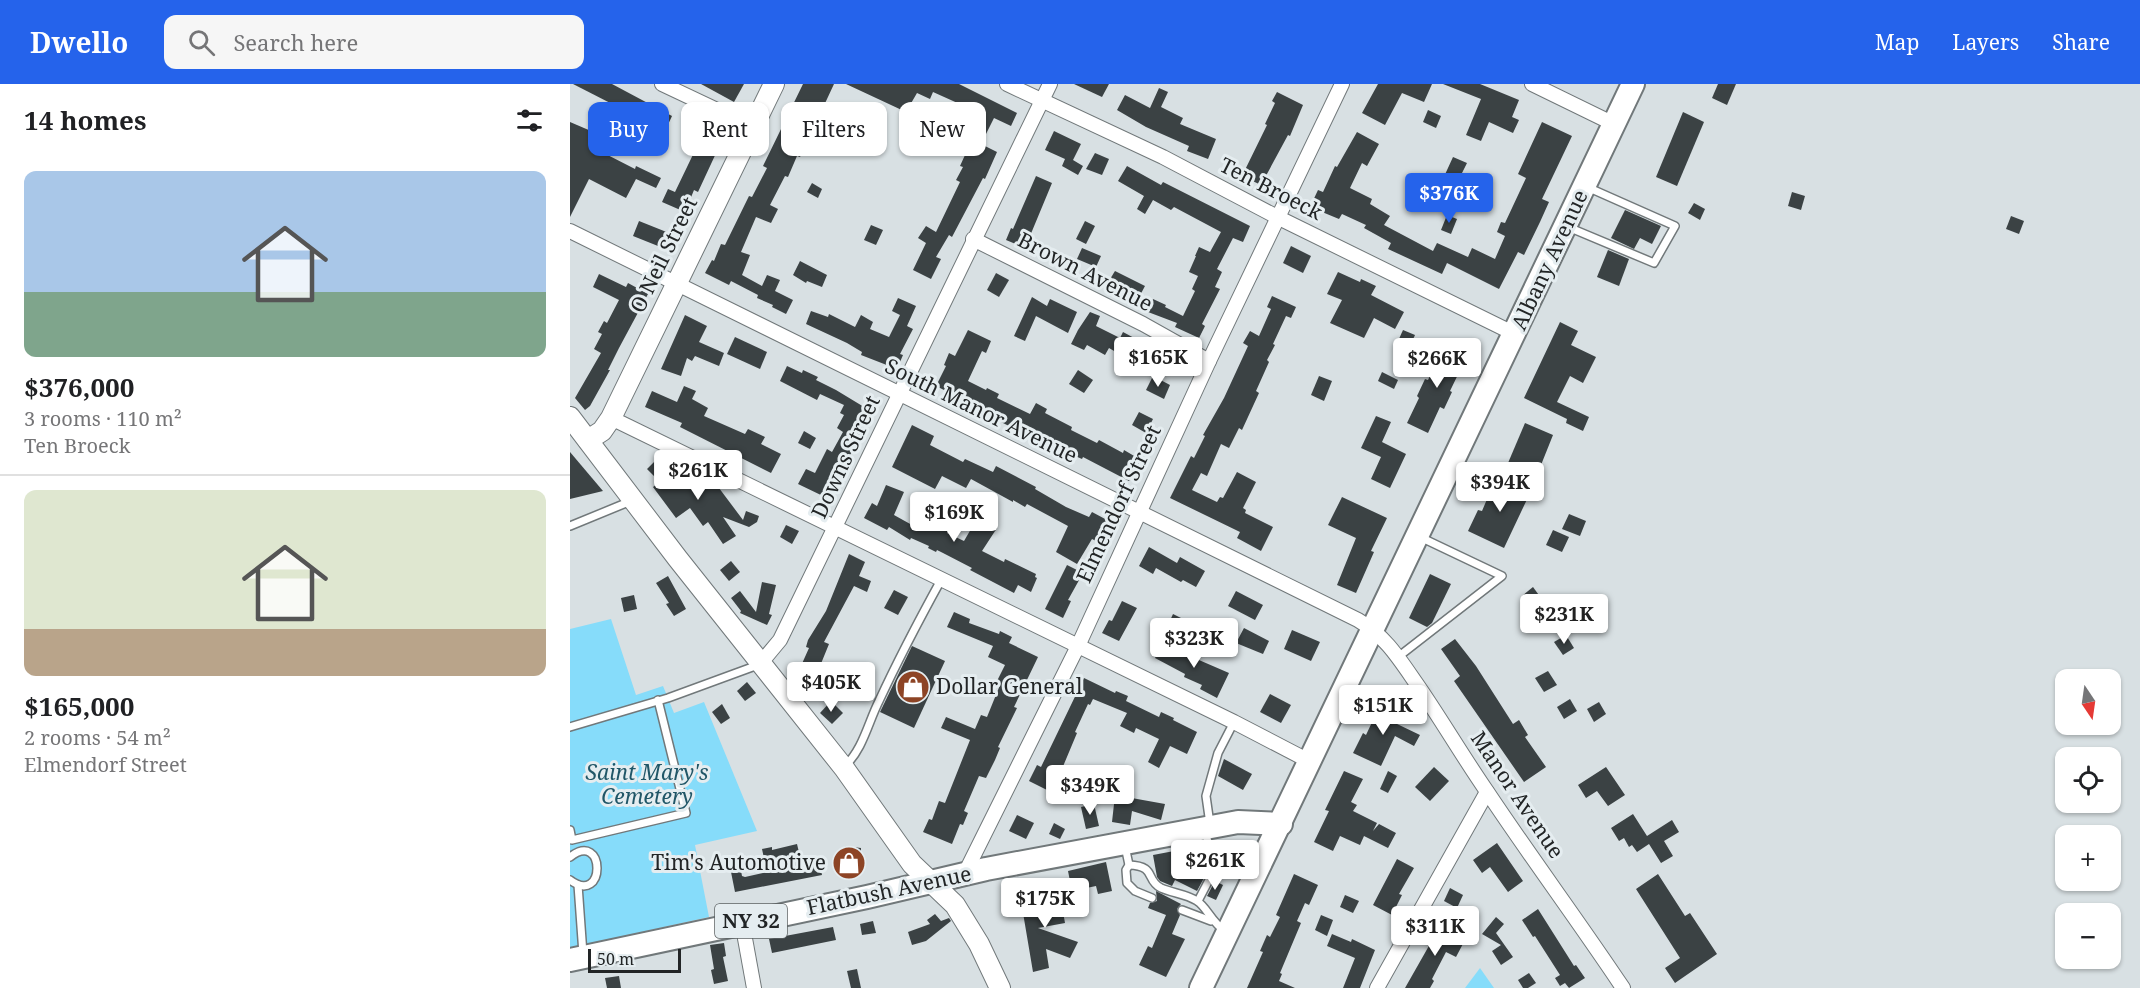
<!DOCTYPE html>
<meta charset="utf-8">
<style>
:root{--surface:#fff;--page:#f6f6f6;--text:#202124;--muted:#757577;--line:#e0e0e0;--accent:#2563eb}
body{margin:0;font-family:"Noto Serif",serif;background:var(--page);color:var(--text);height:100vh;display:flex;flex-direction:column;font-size:22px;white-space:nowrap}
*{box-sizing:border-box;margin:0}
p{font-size:20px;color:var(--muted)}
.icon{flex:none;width:33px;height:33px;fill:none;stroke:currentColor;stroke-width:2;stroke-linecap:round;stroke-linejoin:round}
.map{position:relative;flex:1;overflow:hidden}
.panel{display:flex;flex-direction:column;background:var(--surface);width:570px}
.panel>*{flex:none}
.hud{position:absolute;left:18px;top:18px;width:570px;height:54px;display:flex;gap:12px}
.needle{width:39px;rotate:167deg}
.tools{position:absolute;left:1485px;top:585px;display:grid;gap:12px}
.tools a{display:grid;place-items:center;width:66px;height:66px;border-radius:12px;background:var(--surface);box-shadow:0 2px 4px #0004;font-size:30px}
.scale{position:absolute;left:18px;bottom:15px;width:93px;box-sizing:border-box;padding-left:6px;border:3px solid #222526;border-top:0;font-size:16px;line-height:21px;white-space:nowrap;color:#222526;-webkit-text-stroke:4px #e5edf0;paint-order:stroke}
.price{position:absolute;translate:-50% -51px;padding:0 14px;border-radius:6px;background:#fff;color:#222;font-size:20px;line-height:39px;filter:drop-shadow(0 2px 3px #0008)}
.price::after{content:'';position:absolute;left:50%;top:36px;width:18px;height:14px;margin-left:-9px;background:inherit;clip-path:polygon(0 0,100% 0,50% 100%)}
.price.active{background:var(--accent);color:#fff}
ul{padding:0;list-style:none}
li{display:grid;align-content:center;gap:12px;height:318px;padding:0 24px}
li+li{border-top:2px solid var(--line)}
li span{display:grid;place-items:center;height:186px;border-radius:12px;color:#555}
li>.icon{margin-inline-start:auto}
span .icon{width:108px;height:108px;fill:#fffc;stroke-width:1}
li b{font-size:26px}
h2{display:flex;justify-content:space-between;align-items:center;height:72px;padding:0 24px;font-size:26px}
.tag{padding:0 21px;border-radius:12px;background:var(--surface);box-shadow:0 2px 4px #0004;font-size:21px;line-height:54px}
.tag.active{background:var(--accent);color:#fff}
header{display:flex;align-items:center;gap:36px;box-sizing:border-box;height:84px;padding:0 30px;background:var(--accent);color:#fff}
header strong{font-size:28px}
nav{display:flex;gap:33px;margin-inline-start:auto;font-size:21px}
.search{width:420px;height:54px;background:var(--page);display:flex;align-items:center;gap:15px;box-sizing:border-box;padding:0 21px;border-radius:12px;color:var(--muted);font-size:22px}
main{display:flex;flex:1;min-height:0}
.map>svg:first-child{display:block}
</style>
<header>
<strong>Dwello</strong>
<div class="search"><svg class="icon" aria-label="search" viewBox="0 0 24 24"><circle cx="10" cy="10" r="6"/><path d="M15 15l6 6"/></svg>Search here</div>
<nav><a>Map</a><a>Layers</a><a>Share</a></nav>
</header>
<main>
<section class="panel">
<h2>14 homes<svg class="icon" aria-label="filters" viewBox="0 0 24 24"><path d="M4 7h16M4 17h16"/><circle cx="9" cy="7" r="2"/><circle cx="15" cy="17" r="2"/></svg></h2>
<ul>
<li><span style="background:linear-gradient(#a9c7e8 65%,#7fa58c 0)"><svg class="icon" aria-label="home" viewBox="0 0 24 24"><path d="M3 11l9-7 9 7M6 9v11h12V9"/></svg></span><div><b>$376,000</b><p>3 rooms · 110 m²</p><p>Ten Broeck</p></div></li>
<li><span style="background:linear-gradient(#dfe7d0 75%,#b9a48a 0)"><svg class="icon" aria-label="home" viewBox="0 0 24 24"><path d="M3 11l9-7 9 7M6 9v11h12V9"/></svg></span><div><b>$165,000</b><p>2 rooms · 54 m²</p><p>Elmendorf Street</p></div></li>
</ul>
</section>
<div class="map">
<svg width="1570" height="904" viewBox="0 0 1570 904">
<rect width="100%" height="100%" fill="#d8e0e3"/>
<g fill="#86dcfa">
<polygon points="41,535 66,611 93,602 104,629 134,618 187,747 125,761 139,833 0,864 0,545"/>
<polygon points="910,884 924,904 895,904"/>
</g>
<g fill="#3b4244">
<polygon points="3,0 42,0 102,32 95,47"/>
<polygon points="131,0 174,0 164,18"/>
<polygon points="233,0 264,0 230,73 227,72 218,93 215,92 200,121 208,125 201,139 186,133 171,168 180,171 172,191 192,202 197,191 210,196 205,207 223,216 216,230 202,223 203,221 187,214 188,211 161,197 159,201 135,189 142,176 144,177 151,160 155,161 179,112 182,113 197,84 193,82"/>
<polygon points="276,0 389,0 447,29 441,42 424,34 415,52 404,46 412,30 363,8 360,15 347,9 336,28"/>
<polygon points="504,0 539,0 532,13"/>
<polygon points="808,0 862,0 854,18 832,9 815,41 792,29"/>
<polygon points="873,0 910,0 949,16 942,33 949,36 943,49 919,38 911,57 896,51 911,15"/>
<polygon points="1148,0 1166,0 1157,21 1142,14"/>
<polygon points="589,4 598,8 591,23 613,34 610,40 646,55 638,75 617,67 619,62 576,43 547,26 555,11 580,24"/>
<polygon points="707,8 733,21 720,52 718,51 691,101 672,92 697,41 695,40 705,19 702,17"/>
<polygon points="858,26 871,32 866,44 853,38"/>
<polygon points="1113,28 1134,38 1107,102 1086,93"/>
<polygon points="123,37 154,52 128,108 124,106 115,128 92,118 98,105 105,108 130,56 117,49"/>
<polygon points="0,38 28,50 22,63 65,85 66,82 91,94 86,104 66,95 56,114 19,95 0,133"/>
<polygon points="972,38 1002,52 972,115 979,118 970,138 954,171 948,168 929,205 877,179 872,190 818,165 821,159 794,144 796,141 772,130 769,135 740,123 748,106 753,108 765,82 767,83 787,48 809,60 797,82 792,79 780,104 802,115 800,120 820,132 814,141 863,167 867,159 898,173 902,164 925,175 935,152 927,148 931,138 935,139 956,94 948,90"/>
<polygon points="484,47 511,60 503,76 513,82 508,91 492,82 495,75 475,66"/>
<polygon points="405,57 427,68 415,95 413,94 382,153 379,151 366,173 371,175 361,195 343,186 356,159 348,154 356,142 366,148 390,98 386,96 393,83 390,82 395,71 398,72"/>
<polygon points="525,69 539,75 532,91 516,85"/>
<polygon points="883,73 897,79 890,93 885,91 876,112 867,108"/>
<polygon points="557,82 591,101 593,98 680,142 673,158 663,154 647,185 652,188 645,203 650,205 632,240 635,242 629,254 605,243 607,239 578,228 583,215 596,221 595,223 613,232 625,207 622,205 628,192 619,188 626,172 625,172 629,163 640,168 651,148 604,123 601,126 583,116 575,130 567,125 574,112 548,97"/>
<polygon points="466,92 482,99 455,164 436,156 441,144 443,145"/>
<polygon points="242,99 252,105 248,114 237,108"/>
<polygon points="1222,108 1235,112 1231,126 1218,122"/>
<polygon points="1124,119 1135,125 1130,136 1118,129"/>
<polygon points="1055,126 1091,142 1082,160 1070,154 1064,165 1041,154"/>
<polygon points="877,131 887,135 881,150 871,146"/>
<polygon points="1441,132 1454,137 1449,150 1436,145"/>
<polygon points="69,137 104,151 98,166 63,152"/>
<polygon points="515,137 525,142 516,160 506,155"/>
<polygon points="301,141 313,146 306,161 294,156"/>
<polygon points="721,162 741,172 733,189 713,179"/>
<polygon points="512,164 531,172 526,183 507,175"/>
<polygon points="1038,166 1059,175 1049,202 1027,193"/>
<polygon points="230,177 257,191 252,203 237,197 236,199 223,191"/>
<polygon points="545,187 575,202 567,217 537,200"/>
<polygon points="768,188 790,198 791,195 806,202 801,211 834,228 825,245 804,234 794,254 760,239 772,216 757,210"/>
<polygon points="426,189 439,196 429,213 417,206"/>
<polygon points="29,190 56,203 58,199 78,210 49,264 38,286 40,286 20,322 15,326 5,314 31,269 24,265 32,250 28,248 34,237 37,239 49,216 23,203"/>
<polygon points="702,212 726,223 721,234 716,232 703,260 705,261 697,276 699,278 686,307 689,309 672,346 669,344 659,364 651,360 637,392 631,389 622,406 647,418 650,413 653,414 667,388 686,398 673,424 676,426 675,429 703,443 691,467 667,454 670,448 600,414 621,372 624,374 635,352 633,351 654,314 678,262 673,259 680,247 689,252 701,225 697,223"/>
<polygon points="462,213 477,222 480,215 507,228 498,249 466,232 455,257 444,252"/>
<polygon points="328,214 346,222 337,242 343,245 330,270 333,271 327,285 291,271 292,268 277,259 236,240 241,227 258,233 259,230 285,243 291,231 303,238 300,245 319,253 330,231 322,227"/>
<polygon points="520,228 530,232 526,242 550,254 553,248 566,255 556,274 539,264 535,271 517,261 514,266 501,260 508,246"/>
<polygon points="115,231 137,242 129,258 154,269 149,282 125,272 122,277 117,274 111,292 91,285"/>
<polygon points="990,238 1008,247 1001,261 1026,273 1013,299 1000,292 987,318 1019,333 1013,347 996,339 997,335 954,314"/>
<polygon points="398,246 421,257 416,269 412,267 398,297 416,306 417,304 429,310 427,314 460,330 466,319 477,325 475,329 502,343 501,346 527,359 529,356 553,369 554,366 571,376 559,397 513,373 512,375 496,368 497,366 465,350 464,351 446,342 445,345 421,333 422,330 366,302 376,282 374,281 379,269 385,272"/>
<polygon points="833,246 845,251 836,271 824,266"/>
<polygon points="165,253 197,268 190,285 157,270"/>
<polygon points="875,262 897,272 880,307 882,308 874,325 870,323 858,349 837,339 849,314 847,312 855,295 858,296"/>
<polygon points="217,282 232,289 233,286 248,293 246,296 266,306 299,326 290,343 294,345 278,375 281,376 274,391 267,387 255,413 228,400 236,385 245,389 257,365 262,368 273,348 267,344 274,331 270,329 274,321 250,310 247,316 210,297"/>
<polygon points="508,286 523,296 514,309 499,300"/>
<polygon points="812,288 828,296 824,305 808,297"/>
<polygon points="583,292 600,301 594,315 576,306"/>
<polygon points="749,292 762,297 754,317 741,311"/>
<polygon points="114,302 126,307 122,315 138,324 134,332 175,350 178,345 195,353 191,360 211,370 201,389 110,343 112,339 75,323 82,307 107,318"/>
<polygon points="569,328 583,335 576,349 562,341"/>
<polygon points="806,332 821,338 812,358 836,370 820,404 801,395 811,373 791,364"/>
<polygon points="955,339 983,351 967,391 938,379"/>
<polygon points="342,341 364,352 360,361 393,378 395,375 423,388 426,382 466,403 465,405 496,423 519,433 522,428 537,436 526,457 522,455 507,480 486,468 498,442 457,420 455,423 443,416 443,418 401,395 396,404 372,392 365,405 322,383"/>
<polygon points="234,347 246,354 240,365 228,359"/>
<polygon points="0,368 33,407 0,415"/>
<polygon points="87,375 101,390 109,384 117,394 146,400 173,436 176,427 189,432 187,438 179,443 153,433 166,452 153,460 138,438 133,442 120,424 106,434 83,403 90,398 77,385"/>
<polygon points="926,394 960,409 934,464 898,447 908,426 912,427"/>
<polygon points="316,401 334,408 324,431 351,446 354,440 367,447 378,427 387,431 377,449 394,457 408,433 427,444 412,467 434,478 435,475 466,490 465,493 467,494 461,508 448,501 444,509 400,486 402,484 373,469 367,466 366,468 358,464 359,462 341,454 340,456 319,443 317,446 294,434 302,419 307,422"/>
<polygon points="772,413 817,434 801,467 804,468 786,509 767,501 786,454 758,441"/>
<polygon points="999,430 1016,437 1010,452 992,445"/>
<polygon points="216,441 229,447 222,460 210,453"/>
<polygon points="983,446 999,453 992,468 976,461"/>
<polygon points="579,463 607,479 610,473 635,487 626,503 613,496 611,498 586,484 583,490 569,482"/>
<polygon points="279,470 295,478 289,492 301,497 297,508 284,502 254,558 259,560 248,587 251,589 245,602 226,593 239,564 236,563 238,556 256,527"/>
<polygon points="161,477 170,488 159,497 150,486"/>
<polygon points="497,481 513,489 498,516 501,517 493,534 475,525"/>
<polygon points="860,490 881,500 862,539 857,543 839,534"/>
<polygon points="98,492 116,525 104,532 96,520 99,519 86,499"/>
<polygon points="192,498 206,501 199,530 202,531 197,541 170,529 171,527 161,514 170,507 186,528"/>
<polygon points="963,503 971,514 960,522 952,512"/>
<polygon points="324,506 338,513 328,531 314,524"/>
<polygon points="666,507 693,521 685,536 658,522"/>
<polygon points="64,511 67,525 54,528 51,514"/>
<polygon points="552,517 567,524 549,557 532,549 539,536 542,537"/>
<polygon points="384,528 400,535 399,539 429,550 430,547 442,553 439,559 468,573 444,623 447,624 428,663 430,664 425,676 416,694 409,692 394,727 398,729 393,741 390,740 382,760 353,748 359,735 362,736 369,717 375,719 400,656 371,644 376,633 405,645 411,631 417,633 430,601 426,599 435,581 418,573 423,562 377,543"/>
<polygon points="603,530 627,542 621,553 598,541"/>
<polygon points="674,544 699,557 693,570 666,559"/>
<polygon points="722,546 750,558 741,577 714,565"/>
<polygon points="643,551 660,560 655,568 639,560"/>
<polygon points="996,551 1004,564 993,571 984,558"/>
<polygon points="885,555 906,582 943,640 949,636 958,651 955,653 976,683 954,698 884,597 890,592 871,565"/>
<polygon points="592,559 609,568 610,565 623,571 622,573 659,589 647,614 630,605 632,601 614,593 615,590 585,574"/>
<polygon points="342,562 375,577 344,644 310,628"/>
<polygon points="978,587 987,601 974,608 965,594"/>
<polygon points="514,594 545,609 546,607 558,612 556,617 589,633 591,628 604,634 603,636 627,648 617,670 600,662 589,684 578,678 589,655 566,644 564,649 550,642 557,629 523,615 520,621 518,620 505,648 507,649 489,692 493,694 485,710 459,697 467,681 471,683"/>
<polygon points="177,598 186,609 175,617 167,607"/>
<polygon points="700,610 721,621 711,639 690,628"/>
<polygon points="1000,615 1007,627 994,635 987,623"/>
<polygon points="261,617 273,629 262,640 250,629"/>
<polygon points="1029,618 1036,630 1024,638 1017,625"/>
<polygon points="811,619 830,627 825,639 850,651 844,662 825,652 811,682 783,669 793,649 796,651"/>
<polygon points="152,620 160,634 151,640 142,628"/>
<polygon points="654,675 682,690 673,706 648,692"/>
<polygon points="864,683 879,697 860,717 845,703"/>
<polygon points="1036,683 1055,711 1038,722 1027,707 1016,714 1008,701"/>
<polygon points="774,687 793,695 781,718 787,721 783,727 807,739 803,747 809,740 826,749 818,764 794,752 790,761 770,752 763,767 744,758 759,727 755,726"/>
<polygon points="818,687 827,692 818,709 810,705"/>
<polygon points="545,711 595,720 591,736 562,727 560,741 542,738"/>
<polygon points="524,720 529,742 516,745 511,723"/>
<polygon points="1063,730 1077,752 1102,736 1109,748 1094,757 1103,772 1091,779 1079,760 1067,768 1062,761 1059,763 1054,754 1049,757 1041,744"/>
<polygon points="447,731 464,739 456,755 439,747"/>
<polygon points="484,739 495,745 490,755 479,750"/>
<polygon points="927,759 953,797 938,808 920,783 912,789 903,776"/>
<polygon points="227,760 232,781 249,777 252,791 165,808 158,773 168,771 172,792 175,793 197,788 192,765 202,763 202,766"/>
<polygon points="275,762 291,764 290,791 267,787 268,771 274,771"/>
<polygon points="620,764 612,782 635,792 627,807 605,796 602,802 590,797 587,793 583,771"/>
<polygon points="827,775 844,784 829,810 832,811 822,831 803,821"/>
<polygon points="536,778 542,807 528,810 526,802 502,807 498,787"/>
<polygon points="724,790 748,801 739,821 735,819 727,837 731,839 710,889 712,890 709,897 725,904 677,904 693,868 690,867 697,851 700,853 710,833 706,831"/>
<polygon points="1088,790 1115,832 1120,829 1147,870 1105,899 1095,884 1110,874 1066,805"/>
<polygon points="645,797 653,801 646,816 637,812"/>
<polygon points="880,804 893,811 887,824 874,817"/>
<polygon points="489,805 495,839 468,844 508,858 500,874 476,865 479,884 463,888 451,817 469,814 468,809"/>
<polygon points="586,807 611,820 607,825 610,831 602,850 615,855 596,893 569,881 578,862 582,864 596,831 578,824 580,819 587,817"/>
<polygon points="775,811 789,817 783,829 770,823"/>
<polygon points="968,825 1004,882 1006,881 1015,894 999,904 995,899 990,902 985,894 990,891 965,852 963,853 952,836"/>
<polygon points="365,830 371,837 379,834 381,837 356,857 342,861 338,848 360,840 357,836"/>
<polygon points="751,831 763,836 757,852 745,846"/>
<polygon points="926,833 934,840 926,849 943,873 931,881 922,867 931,861 912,850"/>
<polygon points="303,837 306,849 292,851 290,840"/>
<polygon points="866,840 895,856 886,873 876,868 862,895 864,897 860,904 835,904 860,860 857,858"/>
<polygon points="263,843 266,856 202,869 199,855"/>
<polygon points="762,850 781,858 782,855 805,866 790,904 773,904 785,874 757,862"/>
<polygon points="154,859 156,872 153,873 158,897 144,900 141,886 144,885 140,861"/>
<polygon points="287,885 291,904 281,904 277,887"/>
<polygon points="959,889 966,899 958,904 953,904 948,896"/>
<polygon points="49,892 51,904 37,904 35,894"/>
</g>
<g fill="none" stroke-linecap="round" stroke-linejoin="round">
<g stroke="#71787a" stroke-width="10">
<g id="lane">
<polyline points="998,143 1084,179 1105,142 1017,103"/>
<polyline points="0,442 61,417"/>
<polyline points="828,573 932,492 850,453"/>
<polyline points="0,643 98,614 188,581"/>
<path d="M275 682C293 665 298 639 309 617 328 576 349 536 371 496"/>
<polyline points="640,740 636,712 648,669 664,638"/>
<polyline points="0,746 2,756 116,729 88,616"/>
<polyline points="635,747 639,762 651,773 681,788"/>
<polyline points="555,762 559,781 556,786 557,799 565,807 582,814"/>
<path d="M0 773C36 745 36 823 0 796"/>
<path d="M559 781C587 782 575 796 591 804 602 809 617 810 627 817 637 823 641 838 656 848"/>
<polyline points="8,801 13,870"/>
<polyline points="628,817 651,773"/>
<polyline points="612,826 641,837"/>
</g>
</g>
<g stroke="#71787a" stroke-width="16">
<g id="street">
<polyline points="92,0 183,43"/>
<polyline points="437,0 593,73 709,134 945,250"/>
<polyline points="962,0 1044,40"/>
<path d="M0 147 788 536C815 552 828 573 846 599 871 635 893 673 918 709 962 775 1009 838 1053 904"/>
<polyline points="403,155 573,240 639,277"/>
<polyline points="41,334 664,638 741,678"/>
<polyline points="190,580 210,556 480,0"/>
<polyline points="394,791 508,562 639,277 772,0"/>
<polyline points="172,838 184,904"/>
<polyline points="807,904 917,708"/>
</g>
</g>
<g stroke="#71787a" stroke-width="22">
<g id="secondary">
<polyline points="0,333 108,475 274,684 342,780 385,821 409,860 430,904"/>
<polyline points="18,356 32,347 41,334 204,0"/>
</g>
</g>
<g stroke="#71787a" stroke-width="26">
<g id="primary">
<polyline points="0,876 297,813 416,785 668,738 711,740"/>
<polyline points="631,904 1063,0"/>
</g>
</g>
<use href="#lane" stroke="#fff" stroke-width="7"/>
<use href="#street" stroke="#fff" stroke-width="14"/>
<use href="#secondary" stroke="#fff" stroke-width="20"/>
<use href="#primary" stroke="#fff" stroke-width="22"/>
</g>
<defs>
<g id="shop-disc" transform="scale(1.725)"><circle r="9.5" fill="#8d4425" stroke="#e5edf0"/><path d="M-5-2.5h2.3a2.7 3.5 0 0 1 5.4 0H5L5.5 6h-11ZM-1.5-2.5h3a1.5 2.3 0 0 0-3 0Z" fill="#fff"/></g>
</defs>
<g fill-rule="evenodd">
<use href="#shop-disc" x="343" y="603"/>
<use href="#shop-disc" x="279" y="779"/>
</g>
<g text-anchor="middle" stroke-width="6" stroke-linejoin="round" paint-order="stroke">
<rect fill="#e5edf0" stroke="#5c6163" stroke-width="1.5" x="145" y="820" width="72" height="34" rx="4.5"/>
<g font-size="20" font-weight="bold" fill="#222526">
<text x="181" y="844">NY 32</text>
</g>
<g font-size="21" fill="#222526" stroke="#e5edf0">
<text transform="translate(701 105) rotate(27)" y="7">Ten Broeck</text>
<text transform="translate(94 171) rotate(-64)" y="7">O Neil Street</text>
<text transform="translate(980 176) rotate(-65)" y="7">Albany Avenue</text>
<text transform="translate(515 188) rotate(27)" y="7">Brown Avenue</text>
<text transform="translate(411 327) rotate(26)" y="7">South Manor Avenue</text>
<text transform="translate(276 373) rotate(-65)" y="7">Downs Street</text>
<text transform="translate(549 420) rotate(-65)" y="7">Elmendorf Street</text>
<text transform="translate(947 711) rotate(56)" y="7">Manor Avenue</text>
<text transform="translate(319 807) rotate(-12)" y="7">Flatbush Avenue</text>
</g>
<g font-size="21" fill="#222526" stroke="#e5edf0" text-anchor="start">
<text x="366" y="610">Dollar General</text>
<text x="256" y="786" text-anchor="end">Tim's Automotive</text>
</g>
<g font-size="21" font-style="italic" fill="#205667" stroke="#e5edf0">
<text x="77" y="696">Saint Mary's<tspan x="77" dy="24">Cemetery</tspan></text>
</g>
</g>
</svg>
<div class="tools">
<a><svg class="needle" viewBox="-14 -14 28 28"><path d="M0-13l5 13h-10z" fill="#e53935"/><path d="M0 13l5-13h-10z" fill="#757577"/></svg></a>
<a><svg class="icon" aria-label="locate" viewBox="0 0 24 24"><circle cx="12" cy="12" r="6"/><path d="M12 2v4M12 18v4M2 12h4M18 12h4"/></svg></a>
<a>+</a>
<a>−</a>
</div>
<div class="scale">50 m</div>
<b class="price active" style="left:879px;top:140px">$376K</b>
<b class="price" style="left:588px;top:304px">$165K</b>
<b class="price" style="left:867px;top:305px">$266K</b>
<b class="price" style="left:128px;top:417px">$261K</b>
<b class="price" style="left:930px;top:429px">$394K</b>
<b class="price" style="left:384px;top:459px">$169K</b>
<b class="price" style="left:994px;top:561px">$231K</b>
<b class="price" style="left:624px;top:585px">$323K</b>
<b class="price" style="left:261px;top:629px">$405K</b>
<b class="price" style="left:813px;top:652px">$151K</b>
<b class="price" style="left:520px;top:732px">$349K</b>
<b class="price" style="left:645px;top:807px">$261K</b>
<b class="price" style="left:475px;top:845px">$175K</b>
<b class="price" style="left:865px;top:873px">$311K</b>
<div class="hud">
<a class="tag active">Buy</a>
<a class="tag">Rent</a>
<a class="tag">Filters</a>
<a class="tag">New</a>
</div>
</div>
</main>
